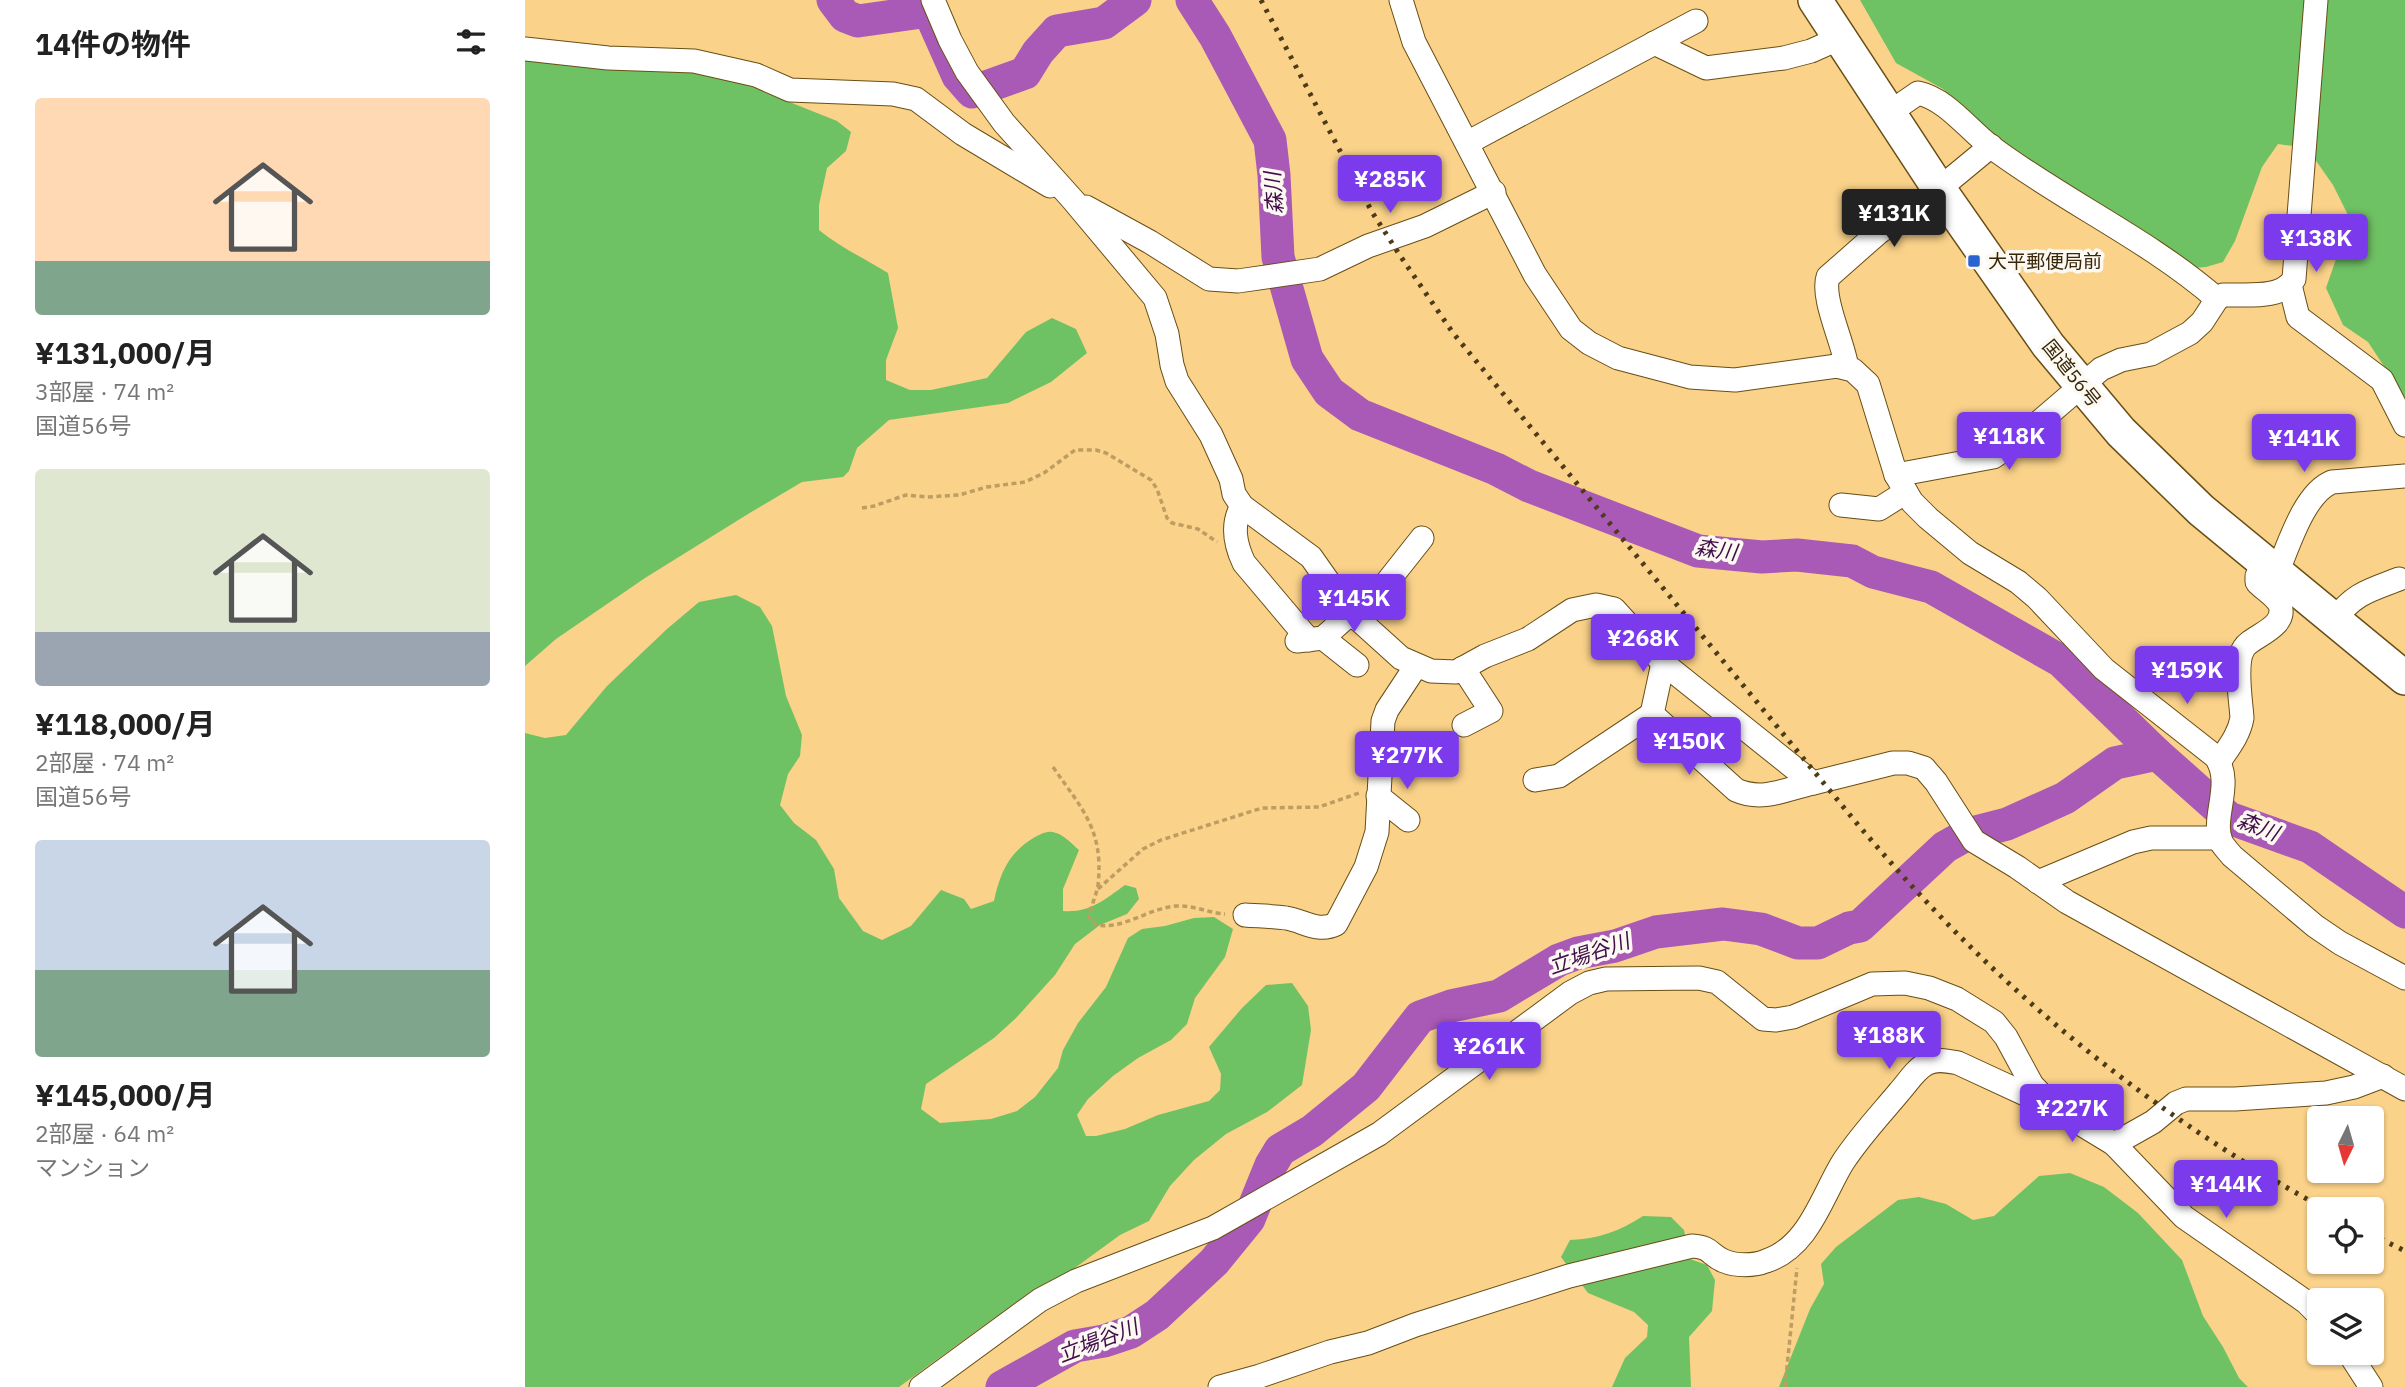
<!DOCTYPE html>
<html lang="ja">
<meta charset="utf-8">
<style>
:root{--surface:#fff;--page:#f2f2f2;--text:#222;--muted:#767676;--accent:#7c3aed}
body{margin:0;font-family:"IBM Plex Sans","Noto Sans JP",sans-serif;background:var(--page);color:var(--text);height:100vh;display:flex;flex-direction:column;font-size:26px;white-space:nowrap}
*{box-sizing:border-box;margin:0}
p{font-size:23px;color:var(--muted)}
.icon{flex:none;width:38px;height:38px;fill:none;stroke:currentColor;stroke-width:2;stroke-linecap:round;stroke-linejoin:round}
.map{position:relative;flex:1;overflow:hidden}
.sheet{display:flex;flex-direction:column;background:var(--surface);width:525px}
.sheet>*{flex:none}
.needle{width:46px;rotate:185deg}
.buttons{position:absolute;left:1782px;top:1106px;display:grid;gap:14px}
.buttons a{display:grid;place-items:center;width:77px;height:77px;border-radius:7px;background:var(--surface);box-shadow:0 2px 5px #0004;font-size:35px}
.price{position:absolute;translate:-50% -60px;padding:0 16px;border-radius:7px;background:var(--accent);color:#fff;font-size:23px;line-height:46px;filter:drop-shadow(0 2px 4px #0008)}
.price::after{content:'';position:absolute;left:50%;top:42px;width:21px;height:16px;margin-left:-10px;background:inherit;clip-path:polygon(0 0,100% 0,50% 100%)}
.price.on{background:#222;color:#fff}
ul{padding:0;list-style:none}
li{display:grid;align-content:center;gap:14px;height:371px;padding:0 35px}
li span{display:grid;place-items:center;height:217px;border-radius:7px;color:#555}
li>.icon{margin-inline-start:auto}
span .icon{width:126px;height:126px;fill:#fffc;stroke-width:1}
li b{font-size:30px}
h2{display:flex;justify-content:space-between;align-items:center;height:84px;padding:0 35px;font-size:30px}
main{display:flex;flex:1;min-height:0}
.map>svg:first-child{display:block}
</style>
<main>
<section class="sheet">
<h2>14件の物件<svg class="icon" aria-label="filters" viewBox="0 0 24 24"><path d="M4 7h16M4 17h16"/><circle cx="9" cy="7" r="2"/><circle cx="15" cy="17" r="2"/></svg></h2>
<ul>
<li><span style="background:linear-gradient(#ffd9b3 75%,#7fa58c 0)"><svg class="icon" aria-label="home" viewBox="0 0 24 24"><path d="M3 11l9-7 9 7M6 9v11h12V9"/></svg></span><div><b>¥131,000/月</b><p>3部屋 · 74 m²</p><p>国道56号</p></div></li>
<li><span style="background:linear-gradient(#dfe7d0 75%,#9aa5b1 0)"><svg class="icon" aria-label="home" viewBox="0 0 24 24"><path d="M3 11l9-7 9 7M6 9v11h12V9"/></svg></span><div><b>¥118,000/月</b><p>2部屋 · 74 m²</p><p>国道56号</p></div></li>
<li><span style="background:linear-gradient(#c9d6e8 60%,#7fa58c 0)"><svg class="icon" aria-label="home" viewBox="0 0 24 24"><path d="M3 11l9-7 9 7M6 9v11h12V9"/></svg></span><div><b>¥145,000/月</b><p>2部屋 · 64 m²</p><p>マンション</p></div></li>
</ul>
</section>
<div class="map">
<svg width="1880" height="1387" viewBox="0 0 1880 1387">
<rect width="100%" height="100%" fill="#fad28a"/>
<g fill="#6fc264">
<polygon points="1335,0 1880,0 1880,398 1843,342 1818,325 1801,288 1825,219 1808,185 1782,148 1753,144 1737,167 1710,241 1698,262 1681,267 1642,270 1586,216 1464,132 1418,89 1371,63"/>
<path d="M0 56 120 65 207 79 312 121 326 132 321 151 302 168 294 205V230C316 248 339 258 363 273L373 328 361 360V380L385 390H406L462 378 501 332 527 318 551 329 562 353 526 382 483 403 364 420 332 448 324 471 318 477 277 482 223 514 120 578 31 639 0 666Z"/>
<path d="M211 595 235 607 247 626 261 696 277 735 275 756 263 774 255 805 269 823 291 840 309 869 314 898 338 931 357 940 386 926 416 890 439 899 446 909 469 901C475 873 484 852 510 837 518 833 523 830 531 833 539 835 547 844 554 850L538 889V911C565 913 579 900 600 885L611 888 614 899 602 914 575 925 550 944 530 975 491 1018 469 1038 401 1084 396 1109 415 1123 466 1119 492 1111 510 1097 533 1068 538 1050 553 1023 581 987 603 938 617 929 640 926 669 918 689 917 708 929 700 957 670 998 662 1024 646 1040 613 1058 588 1076 563 1099 552 1115 561 1136H571L600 1129 633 1115 684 1101 695 1090 696 1074 684 1047 717 1008 741 985 767 983 783 1006 786 1030 777 1085 742 1112 701 1134 669 1160 645 1186 624 1221 595 1235 547 1270 505 1292 374 1387H0V733L20 738 41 735 82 686 142 629 174 602Z"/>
<polygon points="1545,1173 1579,1187 1613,1213 1657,1260 1678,1316 1698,1347 1714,1378 1723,1387 1254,1387 1285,1309 1299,1284 1296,1264 1311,1247 1373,1200 1394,1197 1421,1204 1448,1220 1469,1216 1514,1176"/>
<path d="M1118 1216 1146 1217 1159 1230 1165 1259 1182 1265 1190 1280 1187 1311 1164 1337 1166 1387H1087L1100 1358 1122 1337 1123 1325 1109 1312 1063 1293 1036 1257 1045 1240C1073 1239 1095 1231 1118 1216Z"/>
</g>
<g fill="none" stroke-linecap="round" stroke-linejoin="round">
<g stroke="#a85ab6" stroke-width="33">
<polyline points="308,0 320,16 333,21 404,11 433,76 447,92 500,73 513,52 532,31 579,23 610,0"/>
<polyline points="667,0 690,36 745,140 749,175 753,257 782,359 804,392 835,415 971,469 1004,486 1173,551 1237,557 1272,555 1327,561 1348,572 1406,587 1536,661 1632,754 1704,818 1785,847 1880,912"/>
<polyline points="477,1387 550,1346 579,1341 606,1332 632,1315 689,1262 724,1219 746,1165 755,1150 787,1131 841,1087 895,1017 926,1006 974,996 1034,960 1053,953 1090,946 1131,932 1198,924 1236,929 1273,943 1293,943 1324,928 1335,926 1420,847 1443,834 1482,824 1540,798 1590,763 1632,754"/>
</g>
<g stroke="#694e15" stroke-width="25">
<g id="minor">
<polyline points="408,0 425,40 442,72 479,123 548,200 630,298 642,334 647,365 652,381 686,435 706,479 709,494 717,506 786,557 824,611 876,658 906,671 931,672 960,656 1003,639 1047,610 1071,605 1089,609 1138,663 1288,783 1368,763 1383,763 1399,768 1411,782 1449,841 1492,867 1542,902 1880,1089"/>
<path d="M876 0 889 42 1010 275 1046 329 1064 343 1093 358 1165 377 1210 380 1312 366 1328 370 1343 384 1371 475 1387 502 1403 518 1445 553 1493 582 1512 598 1579 669 1691 757C1709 784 1686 817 1696 842 1699 847 1703 851 1707 856L1790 926 1815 943 1880 978"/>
<polyline points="1129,43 1181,68 1259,58 1286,51 1315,38"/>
<polyline points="0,49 83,58 169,61 231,75 265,90 368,94 391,99 438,134 525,186"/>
<path d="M1364 113 1393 93C1421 99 1442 128 1465 146 1538 201 1623 239 1692 299"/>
<polyline points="942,143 1171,21"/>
<polyline points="561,207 625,242 684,279 713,281 795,269 843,246 900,226 969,192"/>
<polyline points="1765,285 1773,317 1857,380 1880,425"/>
<path d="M1322 368C1319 344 1296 298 1303 277L1353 233 1414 189 1466 146"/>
<path d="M1371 475 1468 457 1491 442 1576 369 1596 360 1626 354 1665 333 1677 322 1692 299 1698 295C1720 294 1756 300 1769 279L1791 0"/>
<polyline points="1316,505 1354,509 1381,492"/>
<path d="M717 506C706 525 710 544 719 563L784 640"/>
<path d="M1752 573C1763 547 1779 493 1807 482L1880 476"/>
<polyline points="833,619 897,538"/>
<path d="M1809 620C1830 593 1843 591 1874 579"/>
<polyline points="798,638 832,665"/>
<polyline points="772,641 798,638 826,613"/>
<path d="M1138 663 1127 714 1211 790C1238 802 1261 789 1288 783"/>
<polyline points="938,668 966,711 939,725"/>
<path d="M1694 762C1704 747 1714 735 1717 718 1716 701 1709 662 1719 648 1726 636 1763 628 1755 605 1751 596 1738 589 1732 582V576L1740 564"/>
<polyline points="1010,780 1034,776 1127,714"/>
<polyline points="853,796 883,820"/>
<polyline points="1513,882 1608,842 1626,838 1695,838"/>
<path d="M720 915C733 916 747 916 761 918 779 921 793 933 811 924L841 867 852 832 858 721 862 710 891 666"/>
<polyline points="1589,1144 1628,1122 1651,1103 1661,1099 1710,1099 1801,1093 1829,1087 1858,1076"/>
<polyline points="1824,1353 1846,1387"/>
<polyline points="396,1387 515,1300 551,1281 688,1228 854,1134 1045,993 1064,983 1081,979 1174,978 1192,982 1238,1019 1251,1020 1268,1017 1347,984 1380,983 1404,988 1432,999 1469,1022 1481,1037 1507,1085 1528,1107"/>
<path d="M695 1387 735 1376 805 1352 843 1343 890 1325 1044 1276 1167 1246C1187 1247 1184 1255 1199 1261 1211 1266 1229 1266 1241 1261 1284 1247 1297 1196 1318 1162 1335 1136 1356 1114 1375 1091 1383 1082 1391 1069 1401 1064 1411 1058 1423 1061 1433 1063L1528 1107 1589 1144 1659 1217 1781 1302 1794 1315"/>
</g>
</g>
<g stroke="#694e15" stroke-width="36">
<polyline id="highway" points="1290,0 1412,186 1523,345 1596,432 1676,510 1880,678"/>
</g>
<g stroke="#bd9d62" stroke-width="3.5" stroke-dasharray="5 3.5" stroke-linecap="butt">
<polyline points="337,508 349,506 381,495 402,497 434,495 462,487 500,482 519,473 550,450 571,450 581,453 626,480 632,489 642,518 647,523 673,529 692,542"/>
<path d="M528 767C557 809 579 830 573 885 571 896 566 906 564 917L571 925C598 930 624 908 651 906 668 905 684 913 700 914"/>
<polyline points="573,889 618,849 636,840 737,808 794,807 834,793"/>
<polyline points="1260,1387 1272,1268"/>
</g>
<use href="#minor" stroke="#fff" stroke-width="23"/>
<use href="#highway" stroke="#fff" stroke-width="33"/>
<g stroke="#4e3b17" stroke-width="5" stroke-dasharray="3.5 7" stroke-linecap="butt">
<path d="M736 0 847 212 876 257 928 333 1334 826C1355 850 1376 875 1398 898 1513 1022 1651 1128 1800 1209"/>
<polyline points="1846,1234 1880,1251"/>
</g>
</g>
<rect fill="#2a64d1" stroke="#fcf8f2" stroke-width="2.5" x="1442" y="254" width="14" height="14" rx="3.5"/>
<g text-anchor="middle" stroke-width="7" stroke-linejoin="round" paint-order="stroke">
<g font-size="19" fill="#372708" stroke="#fcf8f2" text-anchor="start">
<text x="1463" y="268">大平郵便局前</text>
</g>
<g font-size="19" fill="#372708" stroke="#fcf8f2">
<text transform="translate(1547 373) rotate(51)" y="7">国道56号</text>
</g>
<g font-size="21" font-style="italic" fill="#410d49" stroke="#fcf8f2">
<text transform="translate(749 193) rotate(-94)" y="7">森川</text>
<text transform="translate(1191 550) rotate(8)" y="7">森川</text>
<text transform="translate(1733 827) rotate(21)" y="7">森川</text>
<text transform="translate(1064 954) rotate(-19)" y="7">立場谷川</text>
<text transform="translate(573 1341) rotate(-21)" y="7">立場谷川</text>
</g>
</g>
</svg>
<div class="buttons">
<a><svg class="needle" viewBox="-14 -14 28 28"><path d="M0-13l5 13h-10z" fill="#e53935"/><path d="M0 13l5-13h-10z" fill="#767676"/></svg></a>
<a><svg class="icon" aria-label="locate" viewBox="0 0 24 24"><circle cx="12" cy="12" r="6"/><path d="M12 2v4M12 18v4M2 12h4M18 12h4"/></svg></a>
<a><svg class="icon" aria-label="layers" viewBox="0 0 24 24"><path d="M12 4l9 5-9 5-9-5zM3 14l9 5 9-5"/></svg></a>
</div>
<b class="price" style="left:865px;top:215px">¥285K</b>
<b class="price on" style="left:1369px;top:249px">¥131K</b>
<b class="price" style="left:1791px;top:274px">¥138K</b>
<b class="price" style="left:1484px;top:472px">¥118K</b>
<b class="price" style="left:1779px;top:474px">¥141K</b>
<b class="price" style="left:829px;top:634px">¥145K</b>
<b class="price" style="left:1118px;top:674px">¥268K</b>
<b class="price" style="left:1662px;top:706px">¥159K</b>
<b class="price" style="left:1164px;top:777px">¥150K</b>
<b class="price" style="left:882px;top:791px">¥277K</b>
<b class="price" style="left:1364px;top:1071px">¥188K</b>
<b class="price" style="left:964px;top:1082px">¥261K</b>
<b class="price" style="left:1547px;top:1144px">¥227K</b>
<b class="price" style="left:1701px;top:1220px">¥144K</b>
</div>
</main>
